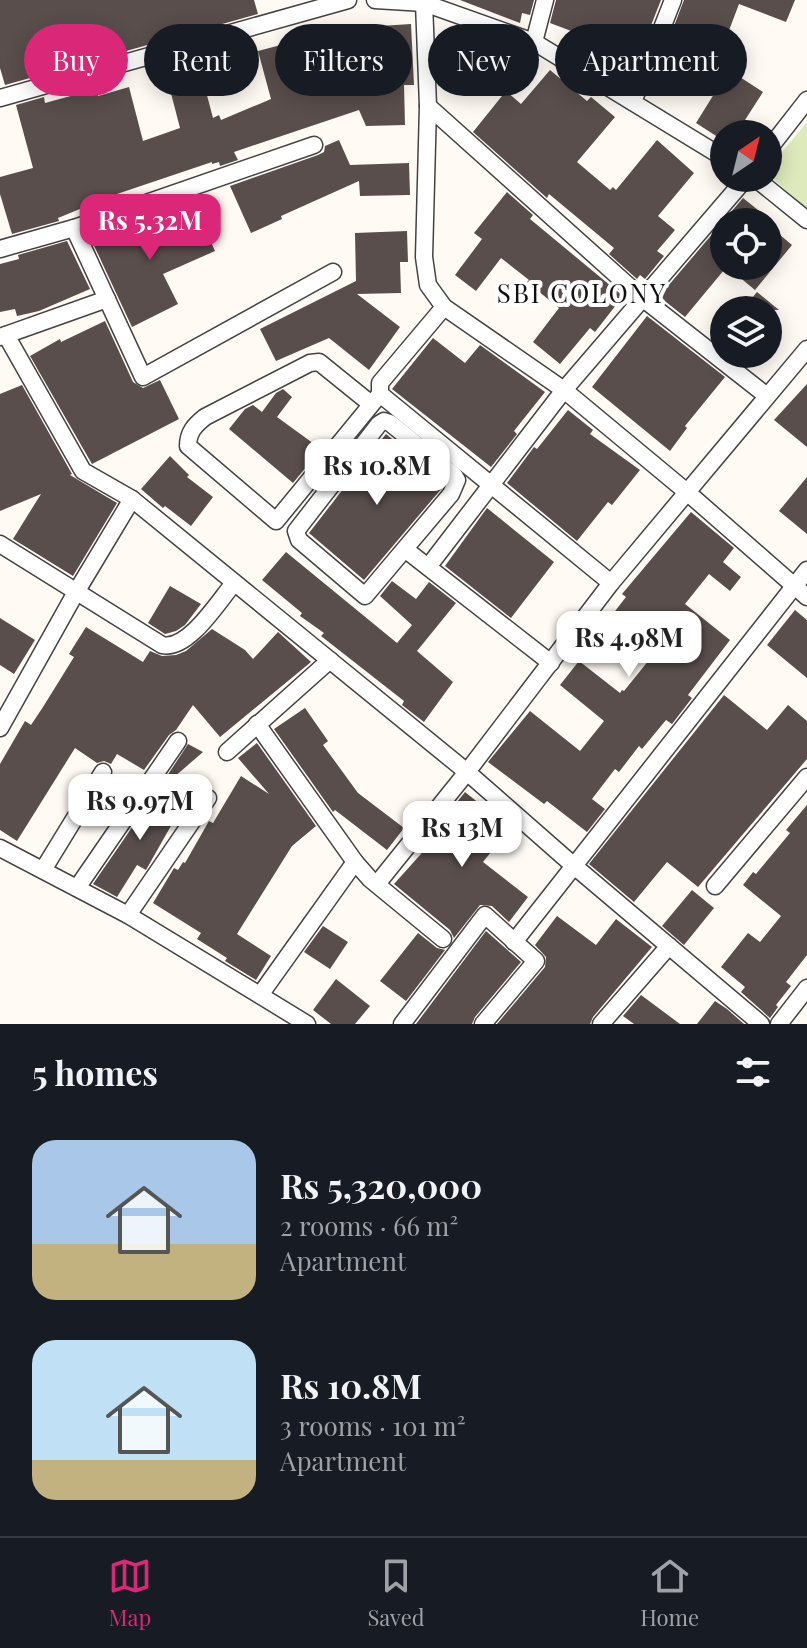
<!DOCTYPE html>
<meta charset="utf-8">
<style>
:root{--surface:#171b24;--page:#242831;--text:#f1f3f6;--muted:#9ea1a6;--line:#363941;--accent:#db2777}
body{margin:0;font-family:"Playfair Display",serif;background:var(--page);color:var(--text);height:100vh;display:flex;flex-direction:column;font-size:30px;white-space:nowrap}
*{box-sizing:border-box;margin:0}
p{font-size:26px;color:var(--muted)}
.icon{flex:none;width:44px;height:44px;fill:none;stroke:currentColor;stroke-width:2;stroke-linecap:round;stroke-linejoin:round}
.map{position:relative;height:1024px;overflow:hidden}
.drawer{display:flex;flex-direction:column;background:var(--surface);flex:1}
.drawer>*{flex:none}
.banner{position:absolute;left:24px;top:24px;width:760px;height:72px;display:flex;gap:16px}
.needle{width:52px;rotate:35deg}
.controls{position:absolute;left:710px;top:120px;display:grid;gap:16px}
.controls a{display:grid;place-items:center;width:72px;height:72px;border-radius:50%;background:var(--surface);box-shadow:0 4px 20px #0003;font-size:40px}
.price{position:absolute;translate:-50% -68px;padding:0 18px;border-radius:16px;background:#fff;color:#222;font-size:26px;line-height:52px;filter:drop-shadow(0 2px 4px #0008)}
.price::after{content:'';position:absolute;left:50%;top:48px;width:24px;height:18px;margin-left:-12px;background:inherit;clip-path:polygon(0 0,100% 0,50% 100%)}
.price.on{background:var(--accent);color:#fff}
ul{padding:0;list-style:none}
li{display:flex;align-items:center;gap:24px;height:200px;padding:0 32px}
li span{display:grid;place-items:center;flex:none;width:224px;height:160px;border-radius:24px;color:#555}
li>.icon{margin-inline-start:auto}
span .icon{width:96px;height:96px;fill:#fffc;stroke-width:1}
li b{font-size:34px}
h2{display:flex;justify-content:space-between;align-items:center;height:96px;padding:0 32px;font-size:34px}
.pill{padding:0 28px;border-radius:36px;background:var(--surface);box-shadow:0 4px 20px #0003;font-size:28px;line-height:72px}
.pill.on{background:var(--accent);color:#fff}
.tab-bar{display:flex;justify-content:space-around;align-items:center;height:112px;border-top:2px solid var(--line);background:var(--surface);font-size:22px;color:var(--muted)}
.tab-bar a{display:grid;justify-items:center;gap:4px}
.tab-bar .on{color:var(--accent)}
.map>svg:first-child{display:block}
</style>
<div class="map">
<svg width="807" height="1024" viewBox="0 0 807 1024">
<rect width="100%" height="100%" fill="#fffaf3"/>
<polygon fill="#deeabc" points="807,122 807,209 769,175 768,169"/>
<g fill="#594e4c">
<polygon points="0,0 254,0 258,14 5,85 0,68"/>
<polygon points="460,0 534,0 530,15 522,13 520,23"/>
<polygon points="556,0 661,0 629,81 612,75 624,43 593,31 590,38 550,23"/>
<polygon points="684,0 795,0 786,22 739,4 728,33 722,30 709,64 666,47"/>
<polygon points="347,24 349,28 411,24 414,85 404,85 405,125 366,126 359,110 234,152 238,160 220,166 219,162 212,164 212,162 114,195 58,218 59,221 12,234 0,194 0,177 33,168 16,105 44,97 45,103 78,94 77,88 94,83 98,96 129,87 143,141 180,128 166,74 199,65 213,118 219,115 221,120 271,99 258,51 292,42 294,50 332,40 329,29"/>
<polygon points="550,70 587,101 591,97 615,117 577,162 610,190 613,187 616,190 657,140 694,173 658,216 675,230 657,251 664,256 645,279 640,275 637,279 609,254 614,248 549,194 547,198 473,132 506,91 521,104"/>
<polygon points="729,70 763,92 736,134 724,134 724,141 696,123"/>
<polygon points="339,140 350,165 409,163 410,195 360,196 359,181 281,216 282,219 251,233 230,186 318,155 324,152 325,146"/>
<polygon points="507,192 533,215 530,219 623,296 595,332 590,328 560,364 533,342 559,308 527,282 529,280 501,258 476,291 455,275 482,239 474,233"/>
<polygon points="743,198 773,222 724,222 724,270 685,317 661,298 662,293"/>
<polygon points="196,209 215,251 163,274 178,304 132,327 91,239 129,222 136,237"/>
<polygon points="768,225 792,245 755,290 726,266 768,266"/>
<polygon points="407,231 408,262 400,262 401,293 357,294 400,327 369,370 329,338 276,361 260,329 356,281 355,233"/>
<polygon points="67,241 90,289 39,311 17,316 15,309 0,312 0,264 19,259 18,255"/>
<polygon points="757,292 779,310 742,310"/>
<polygon points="647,316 725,377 685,426 687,428 670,451 592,387"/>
<polygon points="105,321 133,382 143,388 160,380 179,419 92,464 30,356 60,339 61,342"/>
<polygon points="433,338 465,363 480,345 545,392 514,431 517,434 491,467 392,389"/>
<polygon points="807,384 807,447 774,420"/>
<polygon points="22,385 72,474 70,475 117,503 73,576 13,539 41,494 0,511 0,394"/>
<polygon points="283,389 292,397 277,417 321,449 293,483 229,429 245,409 253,405 262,412 276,393"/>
<polygon points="568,410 593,430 590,434 640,470 612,505 608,502 577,541 507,483 534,447 537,449"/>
<polygon points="386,434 444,481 442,488 364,580 309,533"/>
<polygon points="170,456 189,475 187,477 213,497 191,526 165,506 163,508 141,489"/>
<polygon points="807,477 807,534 779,511"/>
<polygon points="487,508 554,562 511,618 445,566"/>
<polygon points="691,512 734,548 723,562 741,577 730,591 709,574 685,604 730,640 688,695 692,698 672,724 666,720 642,749 639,746 619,772 615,769 592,799 605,809 587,832 547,801 544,804 488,762 530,711 580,751 604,721 560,685 579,661 620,693 622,690 624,691 649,660 605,624 626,597 622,594"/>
<polygon points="286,552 397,643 412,625 380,596 392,581 416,599 429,582 456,603 417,651 453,682 424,722 402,705 404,701 321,636 324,633 300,616 302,613 262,580"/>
<polygon points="170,586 201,604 185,625 176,631 165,634 148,623"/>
<polygon points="795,610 807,620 807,678 767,645"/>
<polygon points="0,618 35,640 14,674 0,665"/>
<polygon points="86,627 143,662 150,651 162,656 176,655 186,651 212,629 245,650 253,659 278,632 311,662 220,737 193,705 176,730 169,735 144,770 117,754 111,764 104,761 97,763 75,748 17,841 0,830 0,764 25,721 31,725 43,707 74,657 69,654"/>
<polygon points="724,695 767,730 788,705 807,721 807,759 698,887 667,862 634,902 589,864"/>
<polygon points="305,708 328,741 323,745 358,793 404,828 387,850 335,810 333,812 274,729"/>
<polygon points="257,743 316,826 292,846 237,934 271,956 256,980 225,961 227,958 197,939 201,933 153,903 174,868 178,870 183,862 185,863 209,821 213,823 241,776 269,794 238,758"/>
<polygon points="188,744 203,752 166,784 163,782"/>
<polygon points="162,784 181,808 146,870 137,865 117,897 93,884"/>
<polygon points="465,792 510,828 483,862 528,897 509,922 492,906 480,905 454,938 450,930 394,884 447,825 442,821"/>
<polygon points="807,805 807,955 786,982 791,986 776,1005 778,1007 770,1018 741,992 745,987 721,967 748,933 760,942 781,916 743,885 753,872 756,874 790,833 786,830"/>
<polygon points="692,890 714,908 684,945 662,926"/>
<polygon points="557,916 596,945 616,919 652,947 593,1017 590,1024 497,1024 545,967 546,957 535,945"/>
<polygon points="323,926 348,942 330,969 304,952"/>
<polygon points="486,931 521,962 475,1017 472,1024 416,1024"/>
<polygon points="418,933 437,948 445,950 406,1001 380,981"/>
<polygon points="336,979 370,1006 355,1024 331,1024 313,1010"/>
<polygon points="641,995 680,1024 634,1024 623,1016"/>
<polygon points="715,1001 727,1009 744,1024 697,1024"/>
</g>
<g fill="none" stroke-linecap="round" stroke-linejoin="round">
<g stroke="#434343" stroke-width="19">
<g id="minor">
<polyline points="375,0 424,3 534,42 724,158"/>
<polyline points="424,3 428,106 424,257 428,285 444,307 564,390 688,493 807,597"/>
<polyline points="534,42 545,0"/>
<polyline points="0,98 348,0"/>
<polyline points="633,102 673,0"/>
<polyline points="428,106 641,297 767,396"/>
<polyline points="768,150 807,100"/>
<polyline points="755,178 807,220"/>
<polyline points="74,228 143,377 333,272"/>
<polyline points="0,249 74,228 314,145"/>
<polyline points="444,307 380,383 380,394 611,583"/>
<polyline points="6,335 83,471 132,499 467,772 573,865 761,1024"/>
<polyline points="0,337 107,299"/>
<path d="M371 404 319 362 310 363 205 417C195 425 188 432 188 446L276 521 380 394"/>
<polygon points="384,421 390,423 454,475 457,480 451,494 365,596 299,540 296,531 379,424"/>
<path d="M0 544 162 645C188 651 218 602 234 583"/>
<polyline points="406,550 551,663"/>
<polyline points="428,567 564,390 746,178"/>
<polyline points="257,724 355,862 370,879 443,939"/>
<polyline points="0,728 75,594 132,499"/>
<polyline points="227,752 330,660"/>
<polyline points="0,848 128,915 307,1024"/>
<polyline points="43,870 103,772"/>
<polyline points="377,884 467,772 611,583 807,349"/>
<polyline points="715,886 807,777"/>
<polyline points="77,888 178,741"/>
<polyline points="128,915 208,798"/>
<polyline points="514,942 807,570"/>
<polyline points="260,995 355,862"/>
<polyline points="402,1024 485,915 536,961 483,1024"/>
<polyline points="601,1024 669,946"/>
<polyline points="779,1024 807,988"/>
</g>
</g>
<use href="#minor" stroke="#fff" stroke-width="16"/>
</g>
<g text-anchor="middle" stroke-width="8" stroke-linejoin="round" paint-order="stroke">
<g font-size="26" letter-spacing="2" fill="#101010" stroke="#fff">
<text x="582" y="303">SBI COLONY</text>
</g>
</g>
</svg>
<div class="controls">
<a><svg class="needle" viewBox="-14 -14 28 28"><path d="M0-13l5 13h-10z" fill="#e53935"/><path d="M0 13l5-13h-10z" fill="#9ea1a6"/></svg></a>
<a><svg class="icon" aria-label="locate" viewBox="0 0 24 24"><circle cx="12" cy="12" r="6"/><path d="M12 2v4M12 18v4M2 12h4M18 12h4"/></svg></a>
<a><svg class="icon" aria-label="layers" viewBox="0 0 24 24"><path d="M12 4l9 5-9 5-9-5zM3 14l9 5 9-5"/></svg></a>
</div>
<b class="price on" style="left:150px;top:262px">Rs 5.32M</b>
<b class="price" style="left:377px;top:507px">Rs 10.8M</b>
<b class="price" style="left:629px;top:679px">Rs 4.98M</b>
<b class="price" style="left:140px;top:842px">Rs 9.97M</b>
<b class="price" style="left:462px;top:869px">Rs 13M</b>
<div class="banner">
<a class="pill on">Buy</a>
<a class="pill">Rent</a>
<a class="pill">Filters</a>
<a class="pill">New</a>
<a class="pill">Apartment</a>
</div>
</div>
<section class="drawer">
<h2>5 homes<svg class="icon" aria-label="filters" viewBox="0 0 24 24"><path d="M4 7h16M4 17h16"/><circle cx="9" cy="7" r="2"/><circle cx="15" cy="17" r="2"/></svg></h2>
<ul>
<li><span style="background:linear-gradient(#a9c7e8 65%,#c2b280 0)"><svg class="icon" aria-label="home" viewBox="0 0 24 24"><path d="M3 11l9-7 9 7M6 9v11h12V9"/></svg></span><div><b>Rs 5,320,000</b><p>2 rooms · 66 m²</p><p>Apartment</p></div></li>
<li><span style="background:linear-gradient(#bfe0f5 75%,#c2b280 0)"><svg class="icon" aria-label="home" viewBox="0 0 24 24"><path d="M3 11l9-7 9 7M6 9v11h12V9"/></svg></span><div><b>Rs 10.8M</b><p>3 rooms · 101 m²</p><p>Apartment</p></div></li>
</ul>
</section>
<nav class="tab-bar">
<a class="on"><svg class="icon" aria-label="map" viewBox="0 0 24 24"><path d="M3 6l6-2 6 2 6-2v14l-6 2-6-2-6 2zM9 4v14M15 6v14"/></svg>Map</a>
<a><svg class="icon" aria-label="saved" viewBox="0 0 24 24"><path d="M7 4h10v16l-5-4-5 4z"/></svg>Saved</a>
<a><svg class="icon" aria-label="home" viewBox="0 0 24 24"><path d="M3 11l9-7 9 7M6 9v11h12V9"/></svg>Home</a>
</nav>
